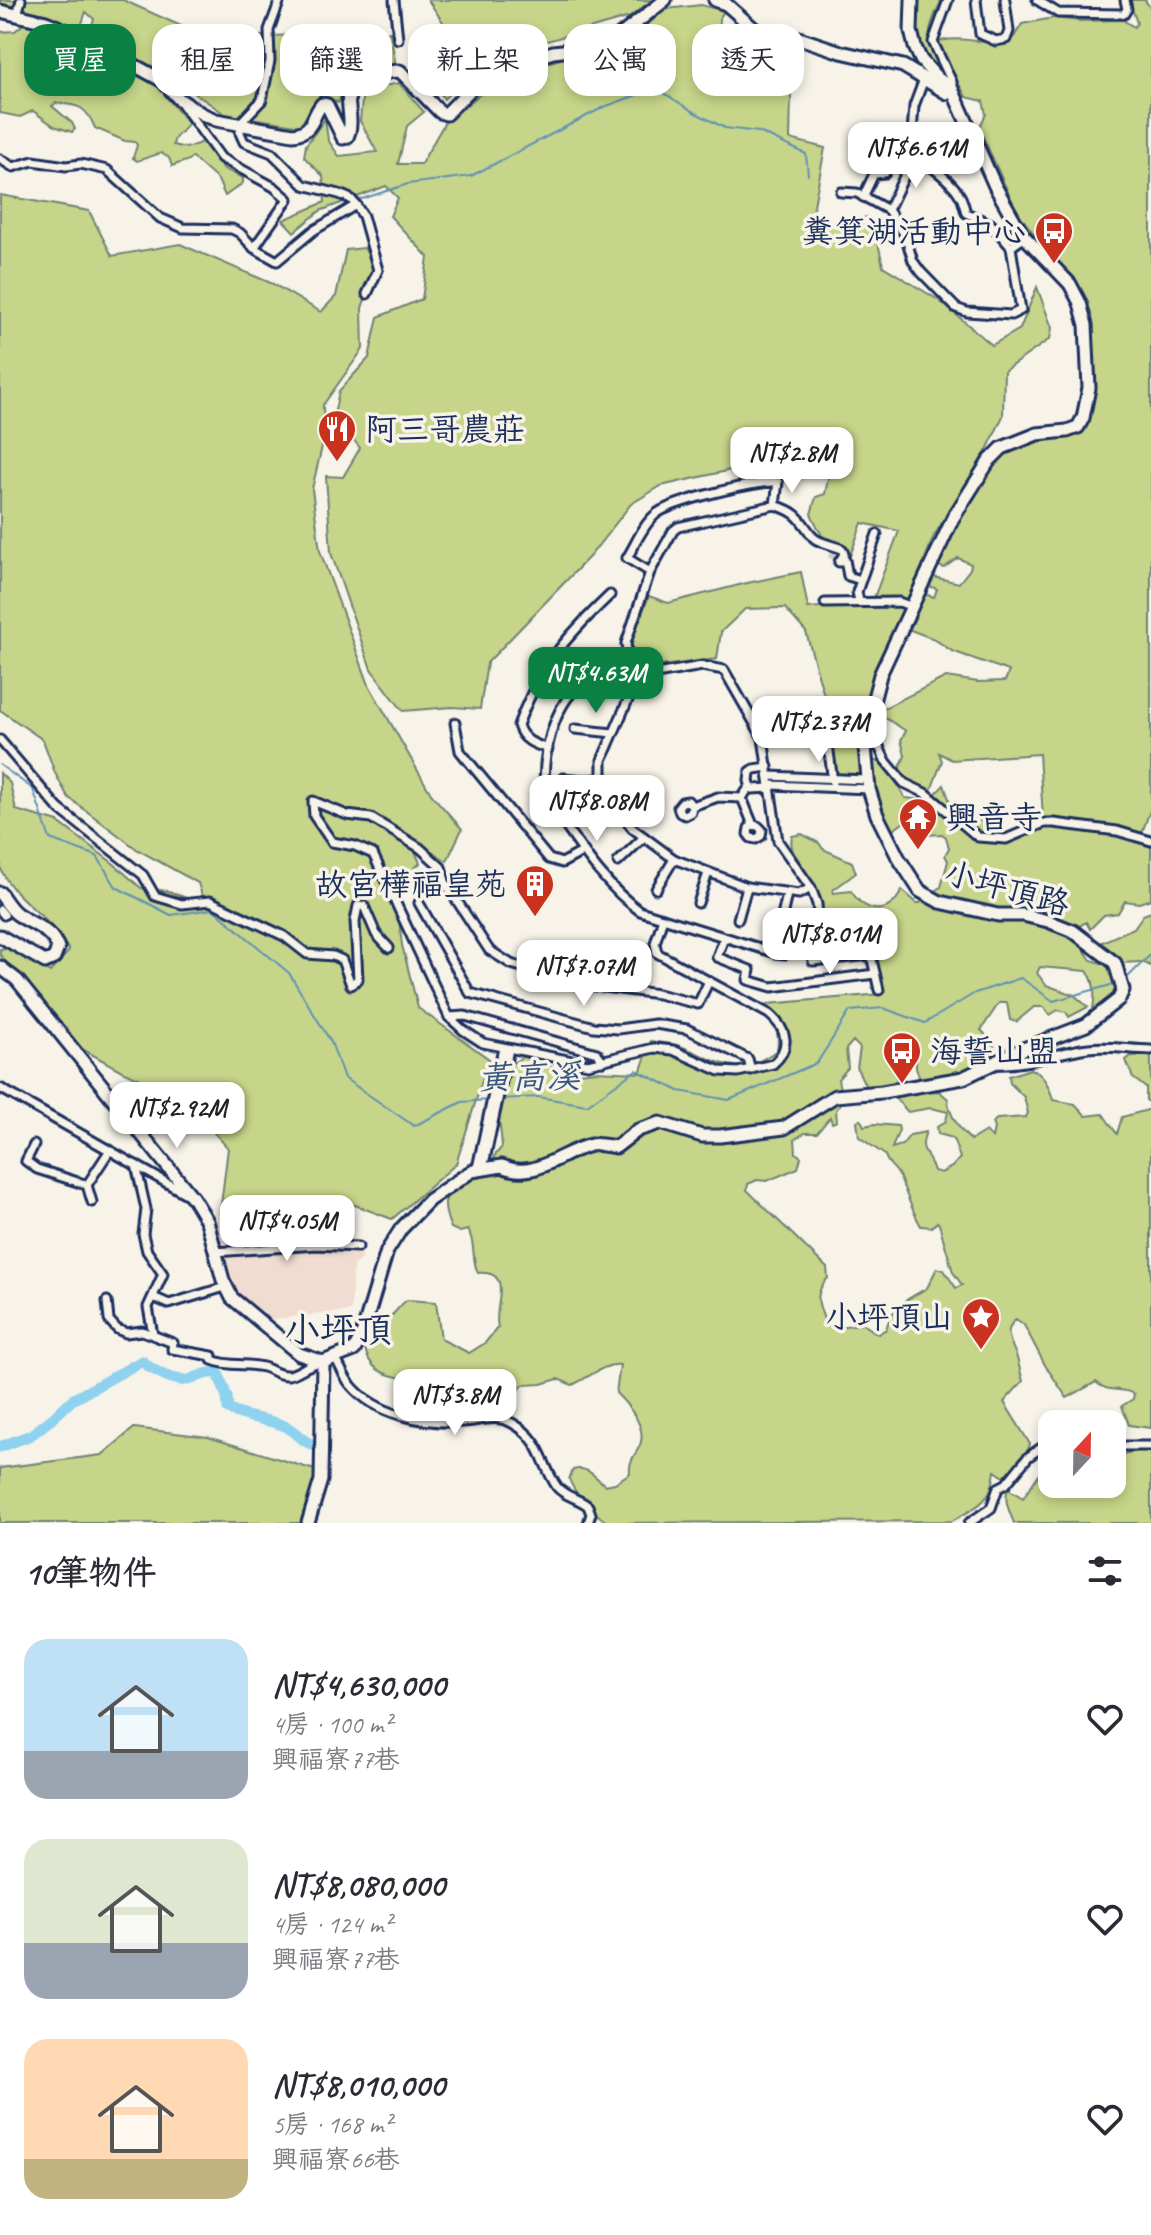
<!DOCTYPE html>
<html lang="zh-TW">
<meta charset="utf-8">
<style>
:root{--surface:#fff;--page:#f2f2f3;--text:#2b2b33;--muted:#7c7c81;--accent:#0b8043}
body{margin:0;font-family:Caveat,"LXGW WenKai TC",sans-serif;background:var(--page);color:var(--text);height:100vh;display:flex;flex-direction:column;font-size:30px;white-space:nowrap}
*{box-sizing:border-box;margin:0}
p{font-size:26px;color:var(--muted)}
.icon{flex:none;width:44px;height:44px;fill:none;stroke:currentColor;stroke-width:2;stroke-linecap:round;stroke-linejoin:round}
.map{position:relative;height:1523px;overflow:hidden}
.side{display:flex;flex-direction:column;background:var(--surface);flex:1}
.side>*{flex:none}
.top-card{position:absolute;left:24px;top:24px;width:1104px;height:72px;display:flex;gap:16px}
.needle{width:52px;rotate:22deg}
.controls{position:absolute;left:1038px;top:1410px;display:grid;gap:16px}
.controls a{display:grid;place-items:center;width:88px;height:88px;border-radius:16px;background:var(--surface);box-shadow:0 4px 12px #0003;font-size:40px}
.price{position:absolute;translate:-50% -68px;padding:0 18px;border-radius:16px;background:#fff;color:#222;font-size:26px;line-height:52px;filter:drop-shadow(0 2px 4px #0008)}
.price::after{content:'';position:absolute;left:50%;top:48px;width:24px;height:18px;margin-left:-12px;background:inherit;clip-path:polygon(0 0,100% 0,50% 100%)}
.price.on{background:var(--accent);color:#fff}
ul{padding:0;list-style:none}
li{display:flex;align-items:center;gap:24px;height:200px;padding:0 24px}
li span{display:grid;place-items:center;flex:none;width:224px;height:160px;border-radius:24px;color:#555}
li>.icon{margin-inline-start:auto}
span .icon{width:96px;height:96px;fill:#fffc;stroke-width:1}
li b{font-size:34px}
h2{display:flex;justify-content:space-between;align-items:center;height:96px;padding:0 24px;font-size:34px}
.chip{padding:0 28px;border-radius:24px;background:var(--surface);box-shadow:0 4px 12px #0003;font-size:28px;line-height:72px}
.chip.on{background:var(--accent);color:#fff}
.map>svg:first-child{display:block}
</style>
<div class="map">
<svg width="1151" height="1523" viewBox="0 0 1151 1523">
<rect width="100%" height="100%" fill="#f7f3e8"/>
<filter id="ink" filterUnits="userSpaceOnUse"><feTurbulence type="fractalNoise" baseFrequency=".0125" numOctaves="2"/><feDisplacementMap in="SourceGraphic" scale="16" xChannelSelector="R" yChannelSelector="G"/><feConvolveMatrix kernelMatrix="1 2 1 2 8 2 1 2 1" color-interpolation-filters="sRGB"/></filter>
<g filter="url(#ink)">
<polygon fill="#f0dcd1" points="363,1246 361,1259 353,1266 351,1311 263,1320 234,1295 221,1252"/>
<g fill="#c6d589" stroke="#708274" stroke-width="2">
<polygon points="0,0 123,0 201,35 270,36 390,32 396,66 351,74 338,103 322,93 302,126 225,114 184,86 89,34 94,19 86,12 80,29 0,3"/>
<polygon points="428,0 652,0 630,17 482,60 444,99 411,47 436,42 449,31"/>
<path d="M916 0H942C935 14 926 31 931 46 934 56 939 62 937 71 914 47 915 32 916 0Z"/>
<path d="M1129 0H1145L1151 9V808L1141 835 1085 823 1043 818 1039 754 952 760 939 753 942 761 930 793 907 781 898 772 905 756 901 740 906 731 876 712 946 677 978 682 1005 681 1009 671 952 651 934 639 905 628 921 593 934 597 937 589 924 584 929 576 959 583 970 569 971 564 958 558 944 568 935 565 952 525 997 456 1015 446 1079 428 1091 337 1087 304 1016 210 979 128 986 114 983 101 966 97 937 43C948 35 987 42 1001 45L1014 37 1022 24 1053 18 1081 21 1123 20 1134 27 1137 23Z"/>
<polygon points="701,5 724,11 719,19 726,57 761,61 792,55 790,139 825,148 811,221 839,226 867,217 876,233 883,266 940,301 992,345 1020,329 1037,287 1052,328 1050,339 1004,371 1003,416 987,450 934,536 916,581 881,657 864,716 860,774 837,775 830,731 852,725 854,722 851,706 827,706 806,632 785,608 745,609 721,632 717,659 636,669 631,641 649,596 668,603 747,583 801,572 808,608 872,603 899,531 862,523 850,556 842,544 823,538 811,514 816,497 825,494 832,459 807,454 805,464 779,459 661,486 631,504 590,556 487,663 480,709 452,707 403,711 371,669 331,553 326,476 343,477 360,448 334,415 339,391 369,358 378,317 422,299 428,257 390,216 398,198 386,186 320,211 294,232 283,220 325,202 323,176 304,157 306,145 325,119 328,140 339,156 377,152 360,121 363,90 399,83 424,112 407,126 398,164 421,164 445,122 502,77 573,55 618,50 666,9"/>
<path d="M28 20 68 36 155 83 188 123C186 132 174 133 173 145L186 148 203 142 224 169 243 178V183L225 196 218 180 192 157 189 160 172 166 169 158 161 153 137 161 133 158 137 145 135 142 125 141 95 128C86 106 79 105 56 103L52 106 72 123 75 129 72 132 54 126 33 111 20 117 0 113V32L15 31Z"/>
<path d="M0 195 89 211 112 256 180 244 273 284 321 312 336 296 346 250 364 248 376 268 362 308 363 349 323 405 324 438 312 489 320 551 369 685 431 794 462 829 447 861 409 837 420 863 395 887 402 945 418 1008 489 1059 456 1164 392 1219 339 1199 220 1213 228 1148 182 1097 122 1071 82 1049 0 955V949L10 948 50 972 69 951C54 918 12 899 1 869 0 857 0 790 0 773L10 783 16 810 58 822 113 863 141 888 168 891 205 905 198 883 138 850 68 797 55 773 43 740 0 710Z"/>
<path d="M870 759 887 765 905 798C931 801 927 802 944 785L953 810 969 809C977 818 986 828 998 832 1014 836 1031 825 1047 826 1082 827 1117 835 1151 844V899L1139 903 1125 901 1118 913 1104 915 1090 929 1086 922 1075 929 1078 941 1091 960 1105 964 1115 975 1124 995 1105 1009H1093C1095 997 1096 981 1087 971L1040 967 1037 973 1046 985 1074 995 1088 1007 1069 1017 1066 1012 1058 1010 1050 1015 1044 1007H1034L1016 1022 1010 1020 1007 1003H999L981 1030C994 1044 1003 1050 984 1066L974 1065 954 1077 921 1082 916 1068 915 1044 893 1058V1067L899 1085 889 1084 867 1089 857 1068 860 1048 853 1041 846 1049 848 1068 838 1079C840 1095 848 1097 836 1110L837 1121 832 1123 830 1117 817 1133H805L795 1139 796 1153 801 1157 798 1168 767 1181 757 1180 748 1184 747 1190 827 1268 828 1278C813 1293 818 1305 826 1324L836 1327 863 1324 878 1334 886 1329C893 1304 906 1300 927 1288L937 1268 944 1270 956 1288 962 1285 953 1272 939 1224 937 1222 932 1227 921 1226C912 1211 906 1192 899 1176 895 1167 887 1165 885 1155L859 1137 857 1121 861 1120 864 1126 874 1124 898 1126 899 1130 892 1148 902 1145 910 1135 926 1132C918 1151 928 1152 934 1171L941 1173 952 1167 960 1158 953 1138 938 1134 937 1127 946 1121 948 1112 931 1108 908 1112 889 1092 939 1091 948 1099C948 1113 960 1131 971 1140L986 1131 992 1138 994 1128 992 1123 997 1119 1026 1117 1028 1113 1024 1097 1010 1083 1009 1076 1030 1069C1043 1072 1050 1088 1053 1100L1075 1104 1086 1116 1103 1114 1117 1134 1122 1117 1151 1109V1428L1129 1425 1122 1406 1133 1399 1134 1394C1122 1387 1106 1393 1096 1382L1067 1398 1045 1365 1024 1325 1016 1319C1003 1331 1010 1340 1016 1355 1019 1363 1020 1372 1023 1381L1004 1402 1030 1444 1026 1455 1021 1458 1018 1466 1009 1477H1004L995 1471C992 1502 977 1507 952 1521L608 1523C592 1511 576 1497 569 1479L573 1470C589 1466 593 1476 605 1485L615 1483 630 1473C629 1462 633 1458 638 1449 650 1429 629 1406 616 1393L620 1365C604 1363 587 1379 572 1385L558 1379 541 1384 523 1385C512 1397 502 1414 484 1417 473 1419 464 1417 453 1422 440 1408 433 1405 414 1410L409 1402 412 1385C404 1376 395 1378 384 1373 366 1365 358 1342 373 1327 379 1321 389 1319 394 1313 399 1308 401 1304 407 1300L436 1302 441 1339 469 1353 485 1343 498 1327C492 1308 516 1270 478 1273 471 1259 476 1243 468 1230L460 1232 451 1228C438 1197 446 1195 470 1175L479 1178 487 1174 495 1155 502 1147C501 1124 495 1104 493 1082L511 1064 523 1057 572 1074 595 1071 640 1073 651 1041C659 1043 669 1043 677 1045 718 1059 735 1082 777 1050 780 1034 775 1021 761 1013L767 1004 882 994 870 940 825 943 815 936C815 911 818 887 802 865 796 856 789 849 792 836L802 834 819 843 823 849 852 862 856 873 833 890V893L851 891C866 914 889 917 902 890L917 903H920L941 887 948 861 945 855 949 848 946 837 942 834 928 835 921 825 904 822 887 835H882L877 827Z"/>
<polygon points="1151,912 1151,966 1142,962 1118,963 1115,954 1105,955 1102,942 1134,928 1143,915"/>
<polygon points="1151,1055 1151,1101 1149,1102 1146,1100 1146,1088 1133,1078 1126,1060 1131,1056"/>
<polygon points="134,1428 208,1437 318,1471 310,1523 0,1523 0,1468 102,1455"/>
<path d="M1151 1442V1523H1014C1010 1513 1003 1499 1008 1489L1023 1498 1045 1465 1052 1464V1484H1112V1456L1143 1450Z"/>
</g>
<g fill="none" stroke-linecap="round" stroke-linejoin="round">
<g stroke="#6091b5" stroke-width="2">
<polyline points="22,168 40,165"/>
<polyline points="65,169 83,168"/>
<path d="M122 188C154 219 168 237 216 232"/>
<polyline points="359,200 408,184 471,176 604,107 656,88 692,111 725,128 759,132 806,154 808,175"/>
<path d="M226 232C241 236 249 251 263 258"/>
<polyline points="275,256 316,224 349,204"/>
<polyline points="0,765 33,789 50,839 97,856 116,887 171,915 213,909 289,973 331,1042 344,1078 414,1126 462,1102 488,1100"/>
<polyline points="1124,981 1151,954"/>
<polyline points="502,1099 538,1097 587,1105 636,1070 679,1091 729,1100 817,1063 850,1011 883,1008 925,1023 975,993 1021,978 1053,1001 1118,983"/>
</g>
<path stroke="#8ed2ef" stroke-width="11" d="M0 1447 31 1435 53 1418 72 1400 142 1361C153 1371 177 1384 192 1379 201 1375 207 1372 218 1373L227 1397 228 1409C246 1419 267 1418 285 1426 298 1432 303 1444 318 1446"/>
<polyline stroke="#cbcccc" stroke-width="7" stroke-dasharray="7 3.5" stroke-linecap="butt" points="839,562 835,563 831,560 833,552 837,551 845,559"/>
<g stroke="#1b2f5e" stroke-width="13">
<g id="street">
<polyline points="280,0 269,30 270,61 262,100 241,122 240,133 244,142 272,153 304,185 339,194 351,199 356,205"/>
<polyline points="394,0 398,39"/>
<polyline points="948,0 933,42 952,82 952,89"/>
<polyline points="976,0 980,34 996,41 1006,39 1009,31 1005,0"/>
<polyline points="1037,0 1058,13 1124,14 1127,9 1125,0"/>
<polyline points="17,15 21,0"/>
<polyline points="182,104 221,158 274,187 288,199 254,248"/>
<polyline points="907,148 912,133 914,106 924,79"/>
<polyline points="0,159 13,167 33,161 66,166 81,164 107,170 160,218 183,228 232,229 240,233 254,248 277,261 313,231 356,205 363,216 378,270 367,294"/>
<polyline points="841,192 857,193 888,210 905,235 913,261 921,272 956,308 967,312 1011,315 1021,310 1011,247 1025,237"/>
<path d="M863 197 874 174 885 173 891 142C909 149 949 177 959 194 963 199 964 207 966 213L991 224 1011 247"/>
<polyline points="888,210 914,156"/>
<path d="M775 505C799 513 799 518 813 537 818 543 834 545 842 549L844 554 839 562"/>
<polyline points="845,560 848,576 861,580 877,534"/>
<path d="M650 572 627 558C635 545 643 525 655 515 668 502 759 480 778 482L775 505 678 527 673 531 650 572 626 643 631 693 602 760V779L607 794 632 828 674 859 747 887 799 894 811 888"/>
<polyline points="859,601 857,592 861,580"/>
<polyline points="825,603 899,602 910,606"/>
<path d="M702 666 724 670 763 738 778 841 811 888 817 904 818 917 814 930 797 950 785 954 776 953 640 911C601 883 577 841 549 803 537 771 551 712 576 688Z"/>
<polyline points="868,722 885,760 904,783 927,794 978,837 1006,839 1044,823 1054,823 1117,831 1151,841"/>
<polyline points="455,723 460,751 549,859 562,863 584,851"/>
<polyline points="575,729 613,733"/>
<polyline points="0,740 58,808 143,875 155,896 182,904 210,901 284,936 307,954 333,956 342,960 351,985 358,979 355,921 358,906 364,906 376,934 389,948"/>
<polyline points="828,744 833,782"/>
<path d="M548 749C534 744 522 740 518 725 541 665 564 639 610 595"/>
<polyline points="768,767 754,769 750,772 749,781 752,789 771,788"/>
<polyline points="769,776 867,780"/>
<polyline points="563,778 584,780 602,779"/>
<polyline points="771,785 869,789"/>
<polyline points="742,798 753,825 758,826 762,830 761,836 756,839 751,838 748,834 749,828 753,825"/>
<polyline points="692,806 688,801 682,802 678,807 680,813 685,815 691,812 692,806 718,797 742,798 750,786"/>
<polyline points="592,826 618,808"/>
<polyline points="618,862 644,837"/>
<polyline points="656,889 674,859"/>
<polyline points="419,903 470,993 594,1027 618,1029 655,1024 687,1029 748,1059 751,1070"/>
<polyline points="698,903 708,873"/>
<polyline points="0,910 4,915"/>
<path d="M663 918 655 943 657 953 769 1014C787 1029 792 1047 773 1064L738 1072 720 1071 673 1050 654 1048 588 1064 483 1043 463 1030 449 1017 373 854 355 846 332 842 314 816 313 801 347 815 371 818 420 848 441 867 446 884 489 950 511 964 580 984 658 994 698 1004 708 983"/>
<polyline points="738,919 747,887"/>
<polyline points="779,930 787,894"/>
<polyline points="724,938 717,957 750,970 748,980 772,987 875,974"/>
<polyline points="806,941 810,945 813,961 871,955 879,990"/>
<polyline points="449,1017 465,1016 597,1053 603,1061"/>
<path d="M995 1064C1028 1066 1056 1052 1088 1048 1108 1045 1131 1050 1151 1050"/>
<polyline points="0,1088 188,1195"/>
<polyline points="34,1145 26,1161 37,1169 87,1185 110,1150"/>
<polyline points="136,1165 146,1209 143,1234 147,1251 163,1274 148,1307 153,1335"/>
<polyline points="477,1168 503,1048"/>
<polyline points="483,1169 509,1049"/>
<polyline points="87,1185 92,1202"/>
<polyline points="215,1252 316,1245 358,1247"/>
<polyline points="153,1297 169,1304 225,1287"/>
<path d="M107 1301 109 1320 117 1329 126 1333 142 1331 173 1343 172 1349 212 1356V1360C229 1367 246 1363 263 1367 272 1369 277 1376 288 1375 298 1374 306 1365 317 1363"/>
<path d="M335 1357C340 1366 344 1377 350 1384 376 1416 425 1424 464 1422 480 1421 496 1414 512 1423 543 1440 540 1462 557 1487 565 1497 579 1498 588 1506L591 1514 588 1523"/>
<polyline points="1112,1446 1151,1446"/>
<polyline points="969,1523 991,1508 998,1488 1006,1484 1028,1457 1052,1440"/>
</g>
</g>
<g stroke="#1b2f5e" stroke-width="17">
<g id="secondary">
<polyline points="715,0 726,4 760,34 799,38 841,52 903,66 947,93"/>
<path d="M0 11 46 22 88 40 163 81 179 99 202 114 216 120 293 134C314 132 311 117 322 104L327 105 343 138 347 137C358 115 333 84 367 76 378 74 389 71 400 71L440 112 446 114 478 82 493 72 553 52 598 47 612 42 665 0"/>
<path d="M0 893C5 900 10 909 17 914 33 925 51 929 58 948L54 958 45 962 0 936"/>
<polyline points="0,967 17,980 193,1198 207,1221 223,1280 232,1298 299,1354 323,1362"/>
<path d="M323 1362 354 1350 361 1338 387 1251 401 1229 429 1200 472 1171 502 1166C535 1181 560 1152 591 1145 598 1143 608 1146 616 1147L638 1130 660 1123 702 1136H720L784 1128 835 1096 882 1092 963 1078 1021 1050 1086 1025 1119 999 1123 990 1115 963 1073 931 1048 921 1023 915H998L940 902 920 891 898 857 877 815 869 789 864 736 880 675 953 518 989 461 1002 448 1037 434 1067 431 1078 427 1083 418 1089 388 1086 325 1080 303 1070 284 1022 234 995 186 952 89 937 78 921 60 915 47 911 31 912 0"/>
<polyline points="308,1523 321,1480 323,1362"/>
</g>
</g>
<use href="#street" stroke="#f7f3e8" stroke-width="7"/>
<use href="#secondary" stroke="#f7f3e8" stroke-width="11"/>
</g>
</g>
<defs>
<g id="bus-pin" transform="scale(2)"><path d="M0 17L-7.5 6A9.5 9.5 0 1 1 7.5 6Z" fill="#c8321e" stroke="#f7f3e8"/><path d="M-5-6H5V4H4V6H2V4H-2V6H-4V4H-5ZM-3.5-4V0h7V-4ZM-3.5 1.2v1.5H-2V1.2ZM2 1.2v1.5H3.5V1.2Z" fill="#fff"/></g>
<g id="restaurant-pin" transform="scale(2)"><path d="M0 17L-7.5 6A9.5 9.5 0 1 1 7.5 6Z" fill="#c8321e" stroke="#f7f3e8"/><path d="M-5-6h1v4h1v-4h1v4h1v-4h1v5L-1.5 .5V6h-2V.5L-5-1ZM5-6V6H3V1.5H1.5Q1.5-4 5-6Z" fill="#fff"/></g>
<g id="temple-pin" transform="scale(2)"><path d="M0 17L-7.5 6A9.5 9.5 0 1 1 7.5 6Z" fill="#c8321e" stroke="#f7f3e8"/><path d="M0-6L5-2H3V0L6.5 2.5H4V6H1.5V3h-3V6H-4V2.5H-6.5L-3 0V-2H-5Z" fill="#fff"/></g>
<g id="building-pin" transform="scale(2)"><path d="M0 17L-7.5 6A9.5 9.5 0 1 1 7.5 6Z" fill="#c8321e" stroke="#f7f3e8"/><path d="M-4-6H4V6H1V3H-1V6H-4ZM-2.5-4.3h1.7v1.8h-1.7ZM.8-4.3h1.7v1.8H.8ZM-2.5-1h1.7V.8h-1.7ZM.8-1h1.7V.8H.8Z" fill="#fff"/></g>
<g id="sight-pin" transform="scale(2)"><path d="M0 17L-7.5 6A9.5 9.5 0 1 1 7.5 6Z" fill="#c8321e" stroke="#f7f3e8"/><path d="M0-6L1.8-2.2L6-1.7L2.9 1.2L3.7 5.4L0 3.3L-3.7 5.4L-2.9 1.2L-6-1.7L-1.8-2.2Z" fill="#fff"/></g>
</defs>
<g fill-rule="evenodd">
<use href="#bus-pin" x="1054" y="231"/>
<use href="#restaurant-pin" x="337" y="429"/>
<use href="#temple-pin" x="918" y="817"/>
<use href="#building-pin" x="535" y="884"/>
<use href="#bus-pin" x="902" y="1051"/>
<use href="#sight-pin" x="981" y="1317"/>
</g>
<g text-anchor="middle" stroke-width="7" stroke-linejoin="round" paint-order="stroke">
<g font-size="32" fill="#1b2f5e" stroke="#f7f3e8" text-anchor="end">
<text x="1026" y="242">糞箕湖活動中心</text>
<text x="365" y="440" text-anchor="start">阿三哥農莊</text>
<text x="946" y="828" text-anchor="start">興音寺</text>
<text x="507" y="895">故宮樺福皇苑</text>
<text x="930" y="1062" text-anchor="start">海誓山盟</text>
<text x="953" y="1328">小坪頂山</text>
</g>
<g font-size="32" fill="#1b2f5e" stroke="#f7f3e8">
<text transform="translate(1007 888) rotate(15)" y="11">小坪頂路</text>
</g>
<g font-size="34" font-style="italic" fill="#385882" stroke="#f7f3e8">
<text transform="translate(529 1076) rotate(-1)" y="12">黃高溪</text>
</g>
<g font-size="36" fill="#1b2f5e" stroke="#f7f3e8">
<text x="338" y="1342">小坪頂</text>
</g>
</g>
</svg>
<div class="controls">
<a><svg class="needle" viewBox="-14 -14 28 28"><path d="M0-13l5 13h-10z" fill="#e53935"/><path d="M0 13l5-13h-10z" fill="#7c7c81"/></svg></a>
</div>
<b class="price" style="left:916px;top:190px">NT$6.61M</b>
<b class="price" style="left:792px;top:495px">NT$2.8M</b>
<b class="price on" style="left:596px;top:715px">NT$4.63M</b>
<b class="price" style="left:819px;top:764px">NT$2.37M</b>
<b class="price" style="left:597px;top:843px">NT$8.08M</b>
<b class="price" style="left:830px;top:976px">NT$8.01M</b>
<b class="price" style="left:584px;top:1008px">NT$7.07M</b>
<b class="price" style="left:177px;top:1150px">NT$2.92M</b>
<b class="price" style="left:287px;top:1263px">NT$4.05M</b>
<b class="price" style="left:455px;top:1437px">NT$3.8M</b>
<div class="top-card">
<a class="chip on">買屋</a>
<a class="chip">租屋</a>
<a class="chip">篩選</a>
<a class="chip">新上架</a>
<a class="chip">公寓</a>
<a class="chip">透天</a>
</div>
</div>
<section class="side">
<h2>10筆物件<svg class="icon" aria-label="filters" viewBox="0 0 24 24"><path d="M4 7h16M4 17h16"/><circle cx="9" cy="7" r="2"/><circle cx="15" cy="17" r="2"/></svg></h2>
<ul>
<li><span style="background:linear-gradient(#bfe0f5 70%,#9aa5b1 0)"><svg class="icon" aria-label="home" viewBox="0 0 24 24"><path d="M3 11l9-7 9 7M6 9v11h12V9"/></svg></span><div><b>NT$4,630,000</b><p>4房 · 100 m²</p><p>興福寮77巷</p></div><svg class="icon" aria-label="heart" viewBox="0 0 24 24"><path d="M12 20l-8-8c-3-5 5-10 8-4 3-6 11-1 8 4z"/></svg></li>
<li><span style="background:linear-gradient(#dfe7d0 65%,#9aa5b1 0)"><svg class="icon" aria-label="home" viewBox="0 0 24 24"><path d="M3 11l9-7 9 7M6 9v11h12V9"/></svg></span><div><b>NT$8,080,000</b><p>4房 · 124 m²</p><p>興福寮77巷</p></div><svg class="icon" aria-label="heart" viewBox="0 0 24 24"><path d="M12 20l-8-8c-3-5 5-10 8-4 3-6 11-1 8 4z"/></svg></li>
<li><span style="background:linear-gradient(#ffd9b3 75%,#c2b280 0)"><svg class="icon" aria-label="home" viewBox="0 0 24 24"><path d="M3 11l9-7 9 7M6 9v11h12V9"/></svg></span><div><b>NT$8,010,000</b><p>5房 · 168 m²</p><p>興福寮66巷</p></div><svg class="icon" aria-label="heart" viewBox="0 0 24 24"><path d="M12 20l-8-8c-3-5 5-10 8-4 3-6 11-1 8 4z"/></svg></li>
</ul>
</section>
